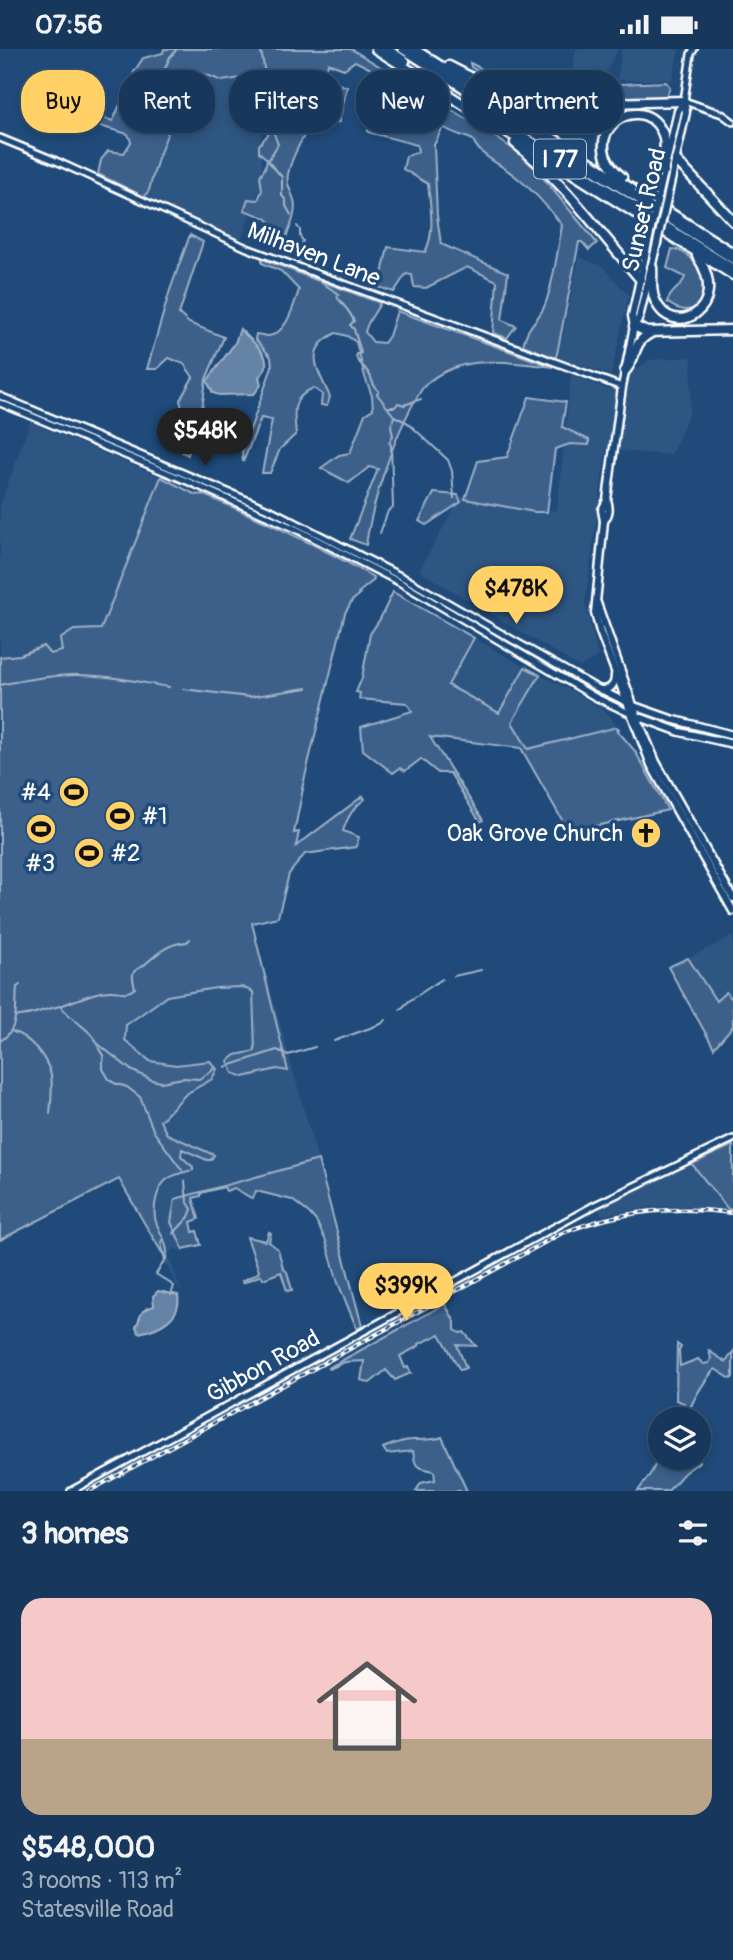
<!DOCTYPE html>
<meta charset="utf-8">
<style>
:root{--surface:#17385c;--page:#244365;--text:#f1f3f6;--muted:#9eacbb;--line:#365272;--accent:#ffd166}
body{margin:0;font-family:Pangolin,sans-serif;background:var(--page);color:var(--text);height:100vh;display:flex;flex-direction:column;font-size:26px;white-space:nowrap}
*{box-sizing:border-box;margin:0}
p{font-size:23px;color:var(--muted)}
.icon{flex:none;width:38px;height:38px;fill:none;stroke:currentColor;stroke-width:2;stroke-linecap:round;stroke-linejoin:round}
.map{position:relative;height:1442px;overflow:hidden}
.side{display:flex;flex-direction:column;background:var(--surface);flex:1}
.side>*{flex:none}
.top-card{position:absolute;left:21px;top:21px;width:691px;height:63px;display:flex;gap:14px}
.buttons{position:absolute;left:648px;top:1358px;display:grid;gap:14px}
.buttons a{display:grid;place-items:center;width:63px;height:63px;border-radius:50%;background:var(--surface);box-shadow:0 4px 10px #0003,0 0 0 2px var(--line);font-size:35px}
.price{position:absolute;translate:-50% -60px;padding:0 16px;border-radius:24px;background:var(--accent);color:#111;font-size:23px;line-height:46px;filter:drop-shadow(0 2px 4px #0008)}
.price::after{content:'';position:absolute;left:50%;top:42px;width:21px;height:16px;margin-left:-10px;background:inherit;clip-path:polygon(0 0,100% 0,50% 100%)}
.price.active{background:#222;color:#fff}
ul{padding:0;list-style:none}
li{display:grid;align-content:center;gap:14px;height:371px;padding:0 21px}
li span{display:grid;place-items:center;height:217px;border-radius:21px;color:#555}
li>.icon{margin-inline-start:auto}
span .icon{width:126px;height:126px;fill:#fffc;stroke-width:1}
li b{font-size:30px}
h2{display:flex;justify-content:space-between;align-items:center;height:84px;padding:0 21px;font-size:30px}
.tag{padding:0 24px;border-radius:28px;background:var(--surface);box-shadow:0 4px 10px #0003,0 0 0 2px var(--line);font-size:24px;line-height:63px}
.tag.active{background:var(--accent);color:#111}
.status{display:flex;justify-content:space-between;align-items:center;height:49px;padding:0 35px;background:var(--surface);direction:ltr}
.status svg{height:19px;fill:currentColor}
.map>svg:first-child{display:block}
</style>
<div class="status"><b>07:56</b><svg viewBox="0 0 49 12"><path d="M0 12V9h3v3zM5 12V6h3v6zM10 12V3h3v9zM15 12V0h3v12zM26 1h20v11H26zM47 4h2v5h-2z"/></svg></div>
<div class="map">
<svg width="733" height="1442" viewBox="0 0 733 1442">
<rect width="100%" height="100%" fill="#1f4a7a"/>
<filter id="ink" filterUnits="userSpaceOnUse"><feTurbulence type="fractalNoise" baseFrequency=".0143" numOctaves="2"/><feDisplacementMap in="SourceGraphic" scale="14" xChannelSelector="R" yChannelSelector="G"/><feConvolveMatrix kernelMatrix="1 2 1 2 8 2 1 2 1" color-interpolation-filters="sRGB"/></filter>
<g filter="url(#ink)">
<g fill="#2e5683">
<polygon points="576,0 618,0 603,28 578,36 570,36"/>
<polygon points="622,0 679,0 672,31 617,31"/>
<polygon points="187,7 259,36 263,131 239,196 132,148"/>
<polygon points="579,208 602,217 629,246 611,326 558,309"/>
<polygon points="692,308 690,362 671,406 606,401 585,554 598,607 580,618 419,522 461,447 557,462 571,326 609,341 649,311"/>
<polygon points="30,373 161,428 80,659 0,626 0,457"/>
<polygon points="474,589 525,618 499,664 448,636"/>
<polygon points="540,626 578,645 603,661 610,667 617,678 528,700 512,673"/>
<polygon points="252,874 318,1111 175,1150 184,1205 180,1201 175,1200 170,1203 169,1208 183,1247 53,1005"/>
<polygon points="733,887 733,951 726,943 716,952 688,909"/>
<polygon points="692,1115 728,1160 678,1157 652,1158 601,1166 598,1159"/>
</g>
<g fill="#3c618b" stroke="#9eb0c5" stroke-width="2">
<path d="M164 0H351L486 82 516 102 535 119 597 194 589 201 582 193H579L557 305 555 309 523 296C528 273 540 272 546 253 554 230 558 201 562 176 548 158 533 141 515 127 501 115 480 108 473 91 462 86 454 85 443 78L434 96 437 167 441 195 508 224 502 271 516 277 507 289 493 284 497 232 467 218 426 239 414 238 412 226 406 225 394 243 379 238 388 198 425 203C436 183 430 156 428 135L403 120 406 107 418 103 417 96 368 83 369 67 375 64 412 67 415 61 407 43 387 28 355 12 344 20 328 14 324 30 347 38 339 73 311 75C302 90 292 107 288 125 286 136 291 141 294 151 298 166 287 184 282 198L264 192 270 173 266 169 244 161 248 150 258 151 262 141 260 127 265 119 267 110 259 103V96L271 82 258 58 266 35 247 28 222 32 197 22 190 26 158 109 149 141 144 148 98 125 101 111 108 102 124 104 131 93 128 85 96 76 84 69 88 64 113 72 134 23 143 9 163 4Z"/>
<path d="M470 14C484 20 498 31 514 34 521 35 528 31 536 32 579 38 623 35 666 33L670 38 667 46 663 48C619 48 556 54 515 41 498 36 485 27 471 18Z"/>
<polygon points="190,186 203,193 179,265 189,274 224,288 206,330 201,368 188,406 182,403 187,389 185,376 179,373 177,365 182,359 180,351 193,328 184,315 169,309 157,320 147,320 170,241"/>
<path d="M672 200C687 201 700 217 708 229L699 259C686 262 678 262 667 253 670 242 682 238 685 228L667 219Z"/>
<path d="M262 210 380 254C375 265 368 270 365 283L373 293 384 294 389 287 397 262 553 318C518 314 475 306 442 324 436 327 426 334 422 340 396 380 373 449 366 496L350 490 378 420 369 418 349 434 321 419 339 406 350 404 365 365 373 360 372 347 365 328 356 293 347 287 336 284C302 301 318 320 330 348L327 357 321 356 322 345 313 339C290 350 294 364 296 385L280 400 270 424H262L272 371 261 369 243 413 242 403 272 318 271 308 255 290 256 285C260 285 264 287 268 287 287 285 294 255 299 241L281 222 262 214Z"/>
<polygon points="529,348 566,353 562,378 589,391 589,396 570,395 555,400 547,463 534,463 465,450 478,412 507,408"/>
<path d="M161 428 196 446 202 445C261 470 318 496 373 528L374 531 358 544 360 545 352 552 345 564 302 740H303L294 784 299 783 296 797 363 747 365 750C353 759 348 767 343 782L359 788 356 798 305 805 289 825 278 868 252 874 288 1022 277 1020 244 1028 233 1024 228 1012 236 1006 255 1002 253 943 242 938 216 939 167 947 126 976 125 991 150 1012 176 1016 210 1012 217 1020 212 1030 186 1045 160 1072 167 1085 214 1106 211 1111H207L182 1100 181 1107 193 1118V1121C186 1123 178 1124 171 1128 157 1134 152 1159 156 1173 160 1185 170 1196 166 1210L146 1177 119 1130 0 1191V608L20 606 43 597 50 605 62 602 60 590 74 581 101 580Z"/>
<polygon points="434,444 458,446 461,453 426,476 419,472"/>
<polygon points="393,543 474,589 448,636 499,664 525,618 540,626 512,673 528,700 617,678 619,680 617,681 635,702 668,761 569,783 521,699 430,688 483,771 480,773 450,724 438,724 421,710 405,722 400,719 393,724 363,701 361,678 412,662 407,654 359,650 360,644 356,643 362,629 370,585 380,570"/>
<polygon points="688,909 716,952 726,943 733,951 733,977 714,999 668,918"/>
<polygon points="733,1096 733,1161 728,1160 692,1115"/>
<polygon points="318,1111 362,1277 357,1280 338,1234 326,1192 316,1172 309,1164 292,1151 256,1142 253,1150 234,1139 226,1142 224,1138 201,1144 201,1147 193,1149 199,1170 191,1173 193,1183 197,1182 201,1196 183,1200 171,1173 175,1150"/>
<polygon points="269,1183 271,1184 269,1193 278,1200 283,1219 287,1223 292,1241 287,1242 281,1223 263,1230 261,1226 243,1234 242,1232 258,1224 259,1222 247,1188 266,1192"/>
<polygon points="445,1255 455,1273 455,1281 460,1284 464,1283 476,1297 457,1296 466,1319 460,1321 440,1285 419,1295 419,1297 400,1307 405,1319 408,1318 411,1324 395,1331 386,1321 370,1334 361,1331 364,1312 345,1313 329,1320 328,1319"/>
<path d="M677 1295 681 1298 679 1302 680 1317 698 1310 703 1315 709 1314 711 1309 709 1302 726 1313 733 1303V1328L731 1330 715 1320C703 1333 691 1354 686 1370H680L684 1354 676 1351Z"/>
<path d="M442 1388 467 1442H416L421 1434 435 1431 434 1422C417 1418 415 1420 413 1402L387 1405 383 1399C393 1395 402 1391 412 1391 423 1390 432 1392 442 1388Z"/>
<polygon points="660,1406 660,1409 693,1409 699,1413 684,1424 668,1442 638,1442 651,1424"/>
</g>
<g fill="#6583a4" stroke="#a3b5c8" stroke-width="2">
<path d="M240 280C253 294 279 310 259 328L261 336 254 345 219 346 213 344 207 332 235 294Z"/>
<path d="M158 1242 178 1246C182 1269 159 1280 139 1284L136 1278C143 1266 136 1263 154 1257L153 1247Z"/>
</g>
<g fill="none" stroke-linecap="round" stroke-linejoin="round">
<g stroke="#a3b5c8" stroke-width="2">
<path d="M260 0C263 8 263 15 265 24 266 30 271 33 273 39 269 43 267 43 266 49 265 54 275 90 278 95L268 112 282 128V147L286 151V157L291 166"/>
<polyline points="138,54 148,48 154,31 162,26 170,8 177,0"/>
<polyline points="297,177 300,181 300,187 303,192 302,194 303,199 298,214"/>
<path d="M296 223 319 232 339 245 337 248C343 256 350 262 354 272L350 276 354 280C356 288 359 295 361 304L357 305 356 308C359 315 363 316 367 322 374 330 370 335 379 342L377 345 394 367 408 374 448 411 452 422 454 449"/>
<polyline points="389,358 395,358 398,354 404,356 421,350"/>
<polyline points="380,484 388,462 393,458 391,396 389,393 393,387 391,377 394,367"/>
<path d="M0 636C23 631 53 626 76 626 108 626 138 633 169 638"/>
<polyline points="183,640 249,648 307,639"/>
<polyline points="454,927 481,921"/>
<path d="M60 956C69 970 86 977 95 990 98 996 98 1001 103 1006V1020L109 1030 114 1034 127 1038 140 1048 154 1083 182 1121"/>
<polyline points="400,961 409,952 442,930"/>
<path d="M15 968C21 966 26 967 31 965 40 963 43 961 52 959 71 955 89 943 109 942 120 941 126 947 135 939 134 934 131 927 134 923 136 920 141 918 144 916 157 905 168 894 187 893L190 890"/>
<path d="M11 982C30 988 46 1007 51 1026 53 1038 51 1053 50 1065"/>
<path d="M0 992C20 981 15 958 17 938L20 936"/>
<polyline points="334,992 381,975 386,971"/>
<polyline points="97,994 131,1021 152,1031 161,1033 183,1029 199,1030 212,1022 214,1017"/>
<polyline points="225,1018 277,1001 288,1006 315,998"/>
<polyline points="173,1185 189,1168 192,1160 187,1152 185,1132"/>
<polyline points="162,1191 161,1194 165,1211 156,1225 174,1237 171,1246"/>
</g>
<g stroke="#fff" stroke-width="10">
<g id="secondary">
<polyline points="694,0 691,5 684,52 722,65 733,73"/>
<polyline points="0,89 56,112 247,199 622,338"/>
<polyline points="0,347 273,462 408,531 595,638 626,653"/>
<polyline points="0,354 187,432 296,480 399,533 595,648 629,664"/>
<polyline points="71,1442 595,1156 733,1090"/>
</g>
</g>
<g stroke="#fff" stroke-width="11">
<g id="primary">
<polyline points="660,140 678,62 684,52"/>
<polyline points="668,145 686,63 684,52"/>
<path d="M657 194 639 269 634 277 622 338 607 451C610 460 609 465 604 472L595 564 600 583 651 716 733 862"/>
<polyline points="634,277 632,267 649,189"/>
<polyline points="604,472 602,461 607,451"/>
<polyline points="597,554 639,673 656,713 733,849"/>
<path d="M601 641C611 641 615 636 615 626"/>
<polyline points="634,657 671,670 733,686"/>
<polyline points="634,666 680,683 733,695"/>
</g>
</g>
<g stroke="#fff" stroke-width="13">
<g id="highway">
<polyline points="376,0 733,226"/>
<polyline points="387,0 405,12"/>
<polyline points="403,0 733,210"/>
<polyline points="414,0 632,140"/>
<polyline points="449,17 498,42 535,52 567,55 684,52"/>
<polyline points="522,87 733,220"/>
<path d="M515 94C563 132 600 184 640 230"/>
<polyline points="676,111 733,172"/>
<path d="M622 128C572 88 638 39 661 81 669 95 661 109 664 123"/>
<polyline points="664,160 733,204"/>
<path d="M652 218C653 229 650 241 655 251 672 292 733 260 697 207"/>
<polyline points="634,277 647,283 733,281"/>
<path d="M625 322C638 308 631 294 651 284"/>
</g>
</g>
<use href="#secondary" stroke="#1f4a7a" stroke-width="5"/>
<use href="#primary" stroke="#1f4a7a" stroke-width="6"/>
<use href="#highway" stroke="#1f4a7a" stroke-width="8"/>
<g stroke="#fff" stroke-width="4.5">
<path id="rail" d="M89 1442 560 1185C616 1162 674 1156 733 1164"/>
</g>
<use href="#rail" stroke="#1f4a7a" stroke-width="2" stroke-dasharray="5" stroke-linecap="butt"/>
<g stroke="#fff" stroke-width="11" stroke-linecap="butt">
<g id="primary-bridge">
<polyline points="649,189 660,140"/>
<polyline points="657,194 668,145"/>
</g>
</g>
<use href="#primary-bridge" stroke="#1f4a7a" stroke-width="6"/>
</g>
</g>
<defs>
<g id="stadium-disc" transform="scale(1.575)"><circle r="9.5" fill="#ffd166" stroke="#1f4a7a"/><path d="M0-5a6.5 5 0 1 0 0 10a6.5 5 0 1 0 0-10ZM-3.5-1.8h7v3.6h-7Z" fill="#111"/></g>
<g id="church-disc" transform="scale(1.575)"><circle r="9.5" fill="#ffd166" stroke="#1f4a7a"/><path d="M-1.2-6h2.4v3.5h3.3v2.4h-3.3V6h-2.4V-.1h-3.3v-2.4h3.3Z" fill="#111"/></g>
</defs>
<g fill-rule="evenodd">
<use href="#stadium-disc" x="74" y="743"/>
<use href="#stadium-disc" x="120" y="767"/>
<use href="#stadium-disc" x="41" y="780"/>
<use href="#church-disc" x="646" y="784"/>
<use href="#stadium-disc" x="89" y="804"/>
</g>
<g text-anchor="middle" stroke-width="7" stroke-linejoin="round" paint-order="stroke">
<rect fill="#1f4a7a" stroke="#bcc9d7" stroke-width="2" x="534" y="90.5" width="52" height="39" rx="5"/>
<g font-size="23" font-weight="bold" fill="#fff">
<text x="560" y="118">I 77</text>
</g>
<g font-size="24" fill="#fff" stroke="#1f4a7a">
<text transform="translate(644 161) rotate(-77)" y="8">Sunset Road</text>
<text transform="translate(314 205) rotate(21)" y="8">Milhaven Lane</text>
<text transform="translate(263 1317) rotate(-29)" y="8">Gibbon Road</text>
</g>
<g font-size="24" fill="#fff" stroke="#1f4a7a" text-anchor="end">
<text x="51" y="751">#4</text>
<text x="143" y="775" text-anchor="start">#1</text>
<text x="623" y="792">Oak Grove Church</text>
<text x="112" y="812" text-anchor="start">#2</text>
<text x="41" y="822" text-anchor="middle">#3</text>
</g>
</g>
</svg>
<div class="buttons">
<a><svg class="icon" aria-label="layers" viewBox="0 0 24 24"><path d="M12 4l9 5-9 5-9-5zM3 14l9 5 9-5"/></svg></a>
</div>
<b class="price active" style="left:205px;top:419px">$548K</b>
<b class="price" style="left:516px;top:577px">$478K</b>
<b class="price" style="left:406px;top:1274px">$399K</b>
<div class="top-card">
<a class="tag active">Buy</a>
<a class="tag">Rent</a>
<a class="tag">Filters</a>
<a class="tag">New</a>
<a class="tag">Apartment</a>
</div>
</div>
<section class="side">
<h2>3 homes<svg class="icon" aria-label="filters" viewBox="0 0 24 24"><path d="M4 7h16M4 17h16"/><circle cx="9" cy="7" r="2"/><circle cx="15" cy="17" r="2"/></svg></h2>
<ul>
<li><span style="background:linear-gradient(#f6c9c9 65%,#b9a48a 0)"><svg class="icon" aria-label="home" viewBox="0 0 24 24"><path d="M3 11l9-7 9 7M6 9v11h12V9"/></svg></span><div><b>$548,000</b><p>3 rooms · 113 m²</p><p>Statesville Road</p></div></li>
</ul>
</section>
